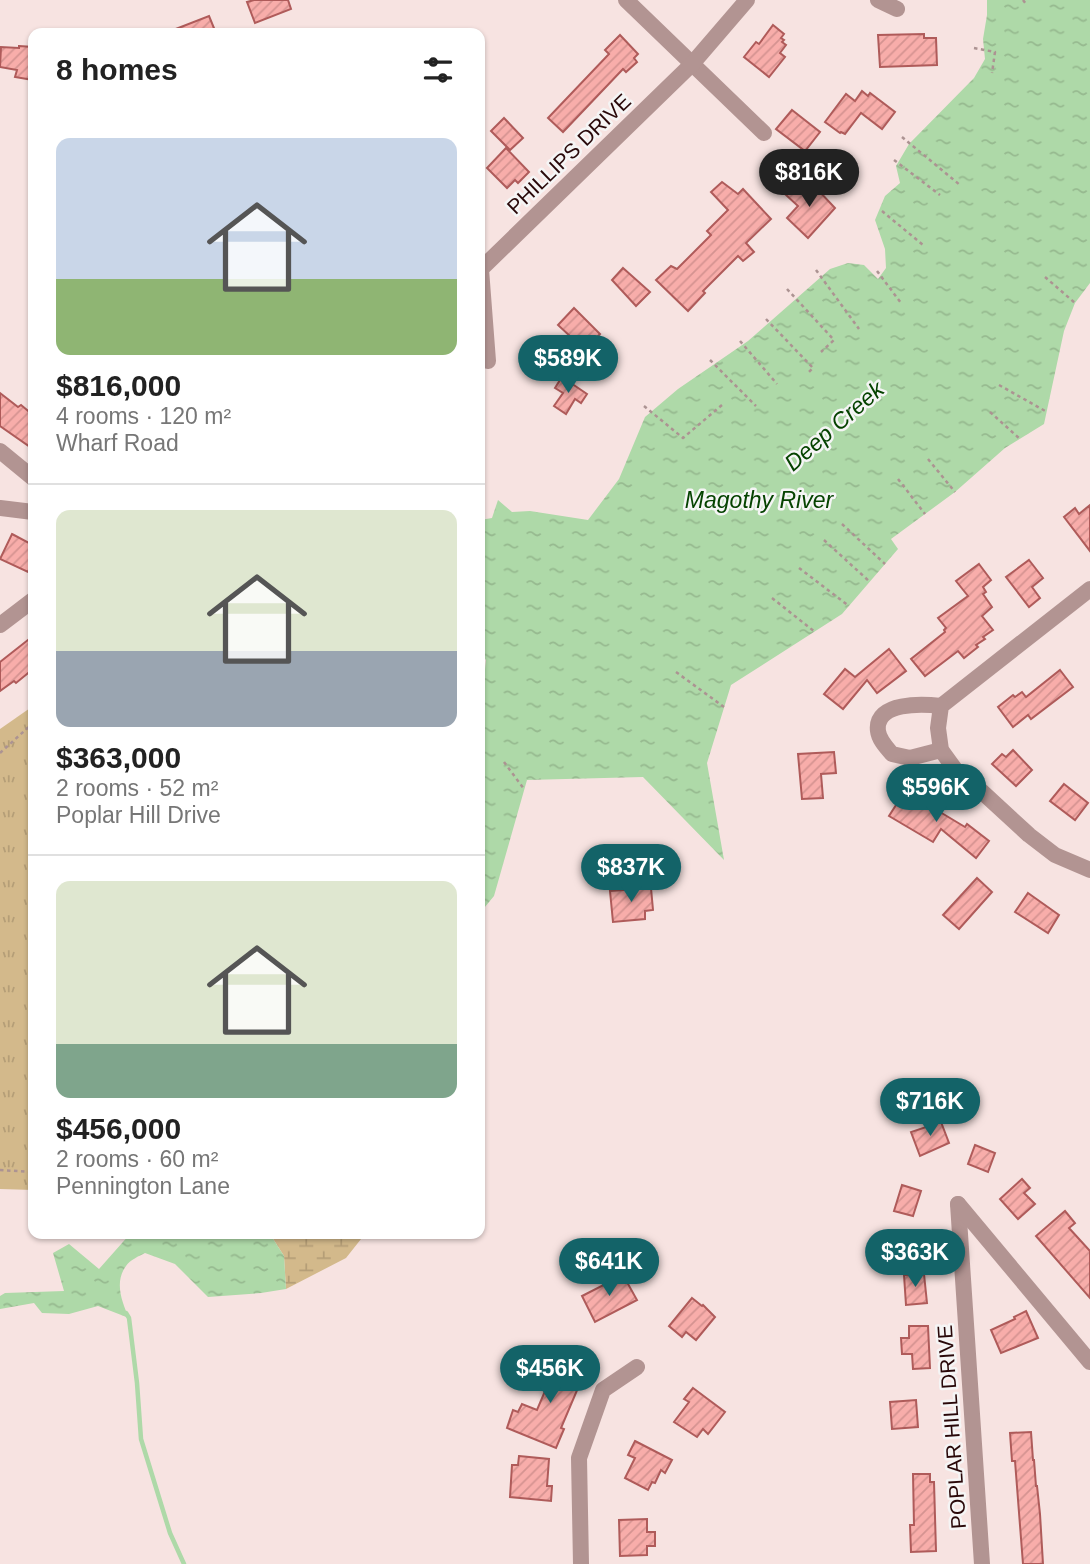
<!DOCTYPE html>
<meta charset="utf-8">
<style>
:root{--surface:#fff;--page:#f2f2f2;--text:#222;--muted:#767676;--line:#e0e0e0;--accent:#136368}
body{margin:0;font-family:Arial,sans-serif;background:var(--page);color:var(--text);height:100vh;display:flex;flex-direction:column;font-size:26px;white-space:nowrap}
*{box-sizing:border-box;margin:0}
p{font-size:23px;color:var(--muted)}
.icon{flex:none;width:38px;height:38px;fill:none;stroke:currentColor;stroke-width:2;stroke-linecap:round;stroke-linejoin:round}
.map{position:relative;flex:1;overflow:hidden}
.details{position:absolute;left:28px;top:28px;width:457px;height:1211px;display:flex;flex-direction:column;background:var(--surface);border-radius:14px;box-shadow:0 2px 5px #0004}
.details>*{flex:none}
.price{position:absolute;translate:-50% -60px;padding:0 16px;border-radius:24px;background:var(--accent);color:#fff;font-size:23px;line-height:46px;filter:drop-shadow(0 2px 4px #0008)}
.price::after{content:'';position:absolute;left:50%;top:42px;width:21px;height:16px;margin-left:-10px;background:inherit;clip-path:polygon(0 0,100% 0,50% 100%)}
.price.on{background:#222;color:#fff}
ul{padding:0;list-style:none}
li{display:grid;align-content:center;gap:14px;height:371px;padding:0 28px}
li+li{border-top:2px solid var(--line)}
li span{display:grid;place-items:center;height:217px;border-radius:14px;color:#555}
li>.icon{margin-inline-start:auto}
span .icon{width:126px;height:126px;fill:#fffc;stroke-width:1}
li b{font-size:30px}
h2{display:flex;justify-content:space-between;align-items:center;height:84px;padding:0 28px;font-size:30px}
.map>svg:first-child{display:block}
</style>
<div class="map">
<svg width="1090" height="1564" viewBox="0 0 1090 1564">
<defs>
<pattern id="grass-tufts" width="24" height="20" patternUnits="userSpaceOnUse" patternTransform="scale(1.75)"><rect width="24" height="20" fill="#d3b98b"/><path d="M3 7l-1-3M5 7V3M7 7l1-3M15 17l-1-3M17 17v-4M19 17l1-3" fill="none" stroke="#b59e77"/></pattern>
<pattern id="wetland-marsh" width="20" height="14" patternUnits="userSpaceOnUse" patternTransform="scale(1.75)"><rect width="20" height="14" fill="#d3b98b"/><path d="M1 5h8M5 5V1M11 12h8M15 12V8" fill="none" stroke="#b59e77"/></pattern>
<pattern id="water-ripples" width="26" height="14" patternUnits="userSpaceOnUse" patternTransform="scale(1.75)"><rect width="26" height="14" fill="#aed9a8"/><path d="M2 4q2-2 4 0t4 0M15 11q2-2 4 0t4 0" fill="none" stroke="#96b98f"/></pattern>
<pattern id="building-hatch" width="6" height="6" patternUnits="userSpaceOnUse" patternTransform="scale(1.75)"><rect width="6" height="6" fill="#f8adaa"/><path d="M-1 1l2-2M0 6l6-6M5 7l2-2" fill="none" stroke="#d59391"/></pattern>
</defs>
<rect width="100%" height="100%" fill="#f7e3e1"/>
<polygon fill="url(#grass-tufts)" points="33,706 33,1190 0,1189 0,729"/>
<polygon fill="url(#wetland-marsh)" points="270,1234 365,1234 346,1258 286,1289 284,1256"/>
<g fill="url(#water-ripples)">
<polygon points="987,0 1090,0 1090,283 1075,303 1064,331 1044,424 1005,448 955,492 891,539 898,549 842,614 731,685 707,763 724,860 643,777 527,780 494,896 480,913 480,690 483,687 486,660 480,653 480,520 492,518 498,500 512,512 530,511 588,520 619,479 645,417 678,389 748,341 830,269 848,263 864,265 878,279 886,268 885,249 875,220 885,196 900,183 896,166 909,144 974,78 985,59 983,39 987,15"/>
<path d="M130 1234H270L284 1256 286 1289 261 1293 208 1297 175 1264 145 1253C139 1256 130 1260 126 1266 114 1282 122 1302 129 1318L98 1306 69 1314 42 1313 34 1303 0 1309V1296L5 1293 64 1291 53 1253 69 1244 99 1269Z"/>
</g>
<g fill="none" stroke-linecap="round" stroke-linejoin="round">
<polyline stroke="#aed9a8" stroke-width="4.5" points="126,1313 129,1318 137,1383 141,1439 170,1533 184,1564"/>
</g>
<g fill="url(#building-hatch)" stroke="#af5b5a" stroke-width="2">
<polygon points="254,0 288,0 291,9 255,23 247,2"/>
<polygon points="209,16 216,33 168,33 168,32"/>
<polygon points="773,25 784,34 781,38 784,40 782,42 786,45 780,53 785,57 769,77 744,57 756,42 759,44"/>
<polygon points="924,34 924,38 936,38 937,65 880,67 878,35"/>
<polygon points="620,35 638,54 634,58 637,62 626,72 623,69 563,132 548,118 609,54 605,50"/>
<polygon points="19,46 33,47 33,80 15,77 17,70 0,67 1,47 19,48"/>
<polygon points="862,91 868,96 870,93 895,112 882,129 861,113 845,134 841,132 840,133 825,122 846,94 855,101"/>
<polygon points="792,110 820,132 805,151 776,129"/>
<polygon points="504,118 523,138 510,150 491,131"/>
<polygon points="506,148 529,172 518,183 515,180 507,188 487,168"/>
<polygon points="722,182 738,194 743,189 771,219 746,243 754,252 743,261 738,256 703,291 705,293 688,311 656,280 671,266 677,269 711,235 707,231 728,210 711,192"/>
<polygon points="798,183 806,190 818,190 835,208 808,238 787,218 798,206 786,195"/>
<polygon points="623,268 650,292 636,306 612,280"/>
<polygon points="574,308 600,334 585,350 558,325"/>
<polygon points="562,377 587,394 581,403 575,399 566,414 554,406 563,393 555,388"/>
<polygon points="0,393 18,407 21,405 33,415 33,449 0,426"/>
<polygon points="1090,505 1090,551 1064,517 1075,508 1079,514"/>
<polygon points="12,534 33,545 33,571 29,570 28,572 0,559"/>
<polygon points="1029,560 1043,578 1032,587 1040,598 1029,607 1006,577"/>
<polygon points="979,564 991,580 983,587 986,592 983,594 992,607 982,616 993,630 983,637 985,639 976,645 978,647 964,658 958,651 925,676 911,659 945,632 944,630 946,628 938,618 968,596 956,581"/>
<polygon points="33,636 33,669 16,683 14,681 0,691 0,662"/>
<polygon points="889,649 906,671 877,693 867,680 843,709 824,694 845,669 855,677"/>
<polygon points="1060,670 1073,687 1031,719 1028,715 1013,727 998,707 1013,695 1015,697 1022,692 1026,697"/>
<polygon points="1013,750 1032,770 1016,786 992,764 1002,754 1006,757"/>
<polygon points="834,752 836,773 821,774 823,798 802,799 798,754"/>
<polygon points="1064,784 1088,803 1075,820 1050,801"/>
<polygon points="905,791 965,827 967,824 989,841 976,858 941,829 933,842 889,816"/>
<polygon points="977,878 992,892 959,929 943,915"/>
<polygon points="651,888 653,910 645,911 645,919 613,922 610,891"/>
<polygon points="1028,893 1059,915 1048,933 1015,912"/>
<polygon points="941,1122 949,1143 920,1156 911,1132"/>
<polygon points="975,1145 995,1153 988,1172 968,1164"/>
<polygon points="1022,1179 1030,1188 1024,1193 1035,1204 1018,1219 1000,1199"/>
<polygon points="902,1185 921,1191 913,1216 894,1211"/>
<polygon points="1065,1211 1075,1223 1069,1228 1090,1251 1090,1298 1036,1236"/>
<polygon points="924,1274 927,1303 906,1305 904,1275"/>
<polygon points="623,1275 637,1300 595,1322 582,1296"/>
<polygon points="692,1298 702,1306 703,1305 715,1317 696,1340 686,1332 682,1337 669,1326"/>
<polygon points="1026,1311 1038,1338 1001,1353 991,1330 1015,1319 1014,1317"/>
<polygon points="909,1326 928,1326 930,1368 913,1369 912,1354 902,1354 901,1338 909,1338"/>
<polygon points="560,1356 584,1366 576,1387 578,1388 561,1428 564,1429 556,1448 507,1428 513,1410 518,1412 522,1404 537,1410 551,1377 544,1374 549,1363 556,1366"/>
<polygon points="693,1388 725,1412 708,1434 703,1429 697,1437 674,1422 689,1402 684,1399"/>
<polygon points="916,1400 918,1427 892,1429 890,1402"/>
<polygon points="1031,1432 1033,1460 1034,1460 1036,1486 1037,1486 1040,1514 1043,1564 1023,1564 1015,1461 1012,1461 1010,1433"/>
<polygon points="635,1441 672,1460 665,1473 661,1470 655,1483 652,1482 648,1490 625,1478 635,1458 628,1455"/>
<polygon points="519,1456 549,1459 547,1486 552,1486 551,1501 510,1497 512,1465 518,1465"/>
<polygon points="913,1474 930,1474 930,1482 934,1482 936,1551 911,1552 910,1525 914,1525"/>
<polygon points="647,1519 647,1532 655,1532 655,1546 647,1546 647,1555 620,1556 619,1520"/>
</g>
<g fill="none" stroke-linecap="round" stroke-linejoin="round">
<g stroke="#ac9392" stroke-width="2.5" stroke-dasharray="3.5 3.5" stroke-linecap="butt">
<polyline points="1023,0 1026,4"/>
<polyline points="974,48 995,52 992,73"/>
<polyline points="902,137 960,185"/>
<polyline points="894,160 940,195"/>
<polyline points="882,211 923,245"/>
<polyline points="816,270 859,329"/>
<polyline points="877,271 901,303"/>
<polyline points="1045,277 1075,303"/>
<polyline points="787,289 834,340 821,352"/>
<polyline points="766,319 813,368 807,374"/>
<polyline points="740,341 777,384"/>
<polyline points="710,360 756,406"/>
<polyline points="999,385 1047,412"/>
<polyline points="644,406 683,438 722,405"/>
<polyline points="990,412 1020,439"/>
<polyline points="928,459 955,492"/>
<polyline points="898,479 925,514"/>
<polyline points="842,524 885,564"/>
<polyline points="824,540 870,582"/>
<polyline points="799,568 849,606"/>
<polyline points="772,598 815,632"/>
<polyline points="676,672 724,707"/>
<polyline points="0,753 33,723"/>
<polyline points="504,762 524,789"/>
<polyline points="0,1170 33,1172"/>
</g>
<g stroke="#b29492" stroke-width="16">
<polyline points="626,0 764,133"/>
<polyline points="878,0 897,9"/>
<polyline points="488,361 481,269 692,64 747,0"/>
<polyline points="0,451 33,478"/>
<polyline points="0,508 33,512"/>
<polyline points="1090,589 941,706 938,728 941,750 957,772 979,789 1029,835 1055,855 1090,870"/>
<polyline points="0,625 33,600"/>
<path d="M941 706C924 704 874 701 878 731 879 740 887 748 892 754L910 758 941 750"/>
<polyline points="958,1204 982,1564"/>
<polyline points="958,1204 1090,1362"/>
<polyline points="581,1564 579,1458 603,1390 637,1367"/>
</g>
</g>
<g text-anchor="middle" stroke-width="5" stroke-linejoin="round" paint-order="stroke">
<g font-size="21" fill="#290809" stroke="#f5f5f5">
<text transform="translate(569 154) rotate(-44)" y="7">PHILLIPS DRIVE</text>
<text transform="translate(952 1427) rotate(-94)" y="7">POPLAR HILL DRIVE</text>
</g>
<g font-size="23" font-style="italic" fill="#054300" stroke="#f5f5f5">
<text transform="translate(834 426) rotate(-41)" y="8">Deep Creek</text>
<text x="759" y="508">Magothy River</text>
</g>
</g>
</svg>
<b class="price on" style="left:809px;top:209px">$816K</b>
<b class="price" style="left:568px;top:395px">$589K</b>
<b class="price" style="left:936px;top:824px">$596K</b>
<b class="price" style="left:631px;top:904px">$837K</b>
<b class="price" style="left:930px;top:1138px">$716K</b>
<b class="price" style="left:915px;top:1289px">$363K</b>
<b class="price" style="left:609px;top:1298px">$641K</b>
<b class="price" style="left:550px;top:1405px">$456K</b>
<section class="details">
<h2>8 homes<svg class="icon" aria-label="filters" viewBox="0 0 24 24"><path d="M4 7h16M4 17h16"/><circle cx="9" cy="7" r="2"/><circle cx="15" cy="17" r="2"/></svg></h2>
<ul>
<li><span style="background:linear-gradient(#c9d6e8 65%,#8fb573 0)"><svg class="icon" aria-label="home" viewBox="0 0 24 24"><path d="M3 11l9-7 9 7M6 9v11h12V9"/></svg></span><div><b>$816,000</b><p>4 rooms · 120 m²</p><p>Wharf Road</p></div></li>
<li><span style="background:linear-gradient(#dfe7d0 65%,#9aa5b1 0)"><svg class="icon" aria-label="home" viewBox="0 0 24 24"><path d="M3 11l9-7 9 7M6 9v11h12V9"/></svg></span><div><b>$363,000</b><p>2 rooms · 52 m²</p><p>Poplar Hill Drive</p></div></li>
<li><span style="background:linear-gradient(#dfe7d0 75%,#7fa58c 0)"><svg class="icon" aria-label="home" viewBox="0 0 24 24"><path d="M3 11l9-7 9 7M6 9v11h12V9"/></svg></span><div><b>$456,000</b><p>2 rooms · 60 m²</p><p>Pennington Lane</p></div></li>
</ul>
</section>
</div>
